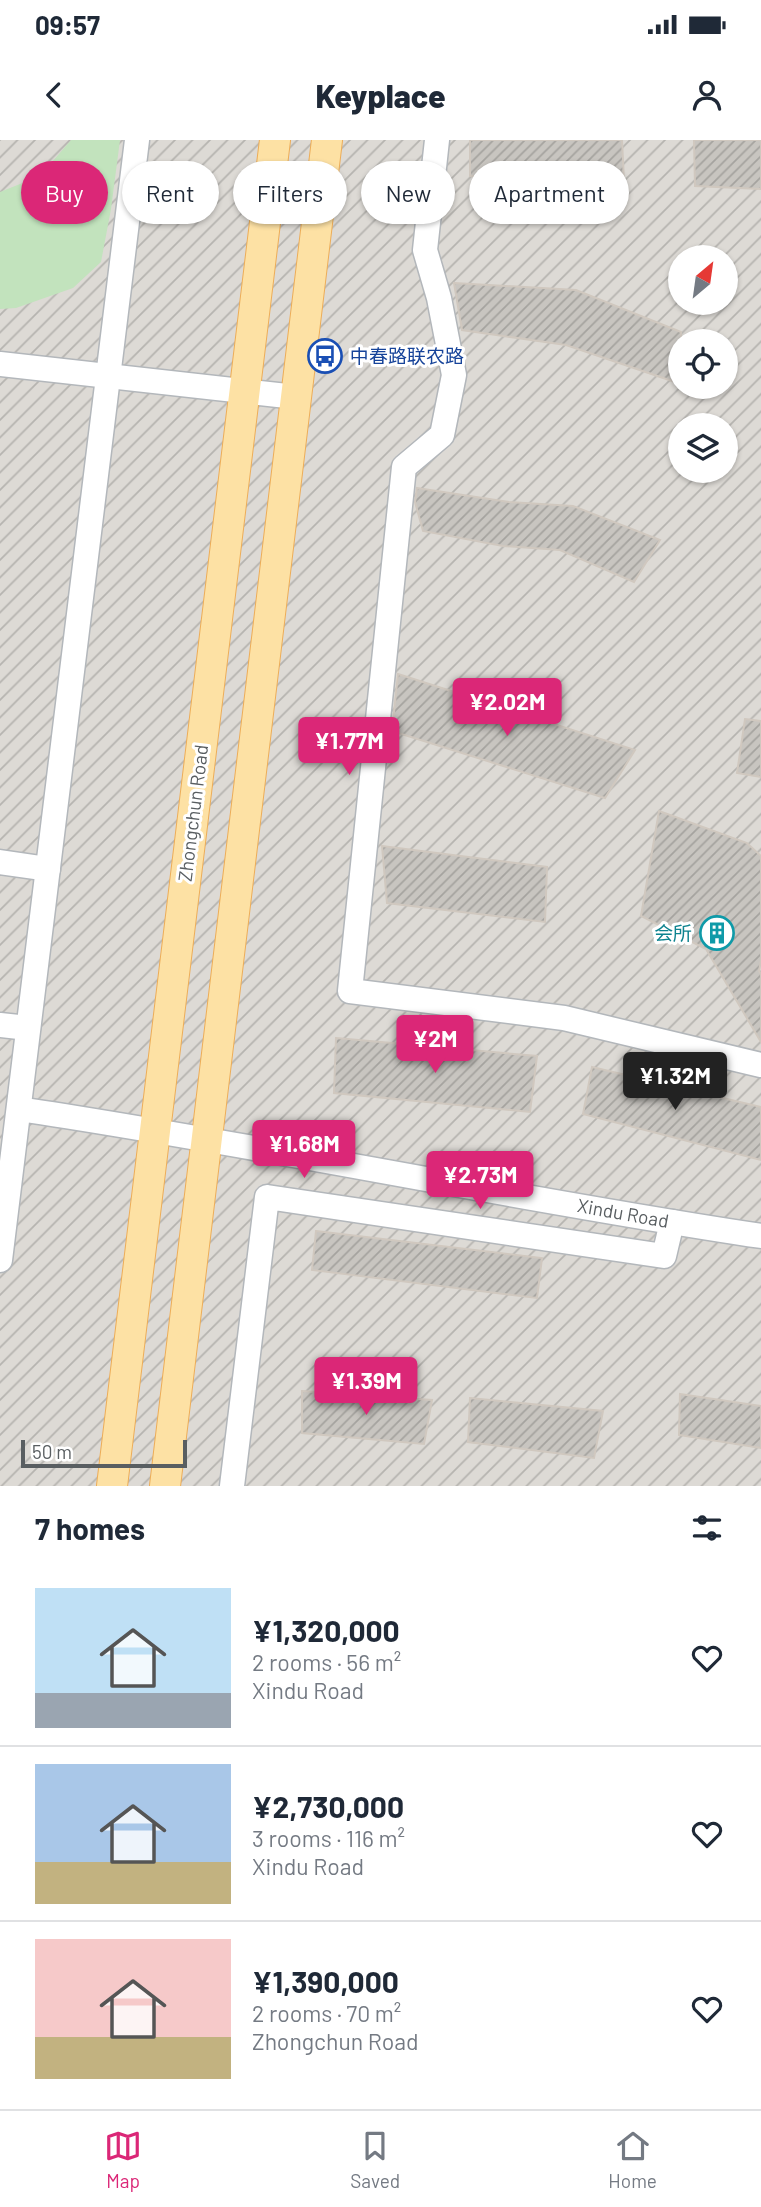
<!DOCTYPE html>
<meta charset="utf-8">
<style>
:root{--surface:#fff;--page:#f2f2f3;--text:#1f2937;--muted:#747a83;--line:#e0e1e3;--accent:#db2777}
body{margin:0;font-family:Barlow,"Noto Sans SC",sans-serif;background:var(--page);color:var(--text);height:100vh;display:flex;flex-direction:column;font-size:26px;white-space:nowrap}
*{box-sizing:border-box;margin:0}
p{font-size:23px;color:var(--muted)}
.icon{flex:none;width:38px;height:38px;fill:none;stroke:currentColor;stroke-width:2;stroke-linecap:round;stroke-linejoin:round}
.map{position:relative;height:1346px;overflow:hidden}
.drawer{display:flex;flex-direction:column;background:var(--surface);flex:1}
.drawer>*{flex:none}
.guide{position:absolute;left:21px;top:21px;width:719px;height:63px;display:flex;gap:14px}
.needle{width:46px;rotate:29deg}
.tools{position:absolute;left:668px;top:105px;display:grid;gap:14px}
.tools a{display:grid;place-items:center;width:70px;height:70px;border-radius:50%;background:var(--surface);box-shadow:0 2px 5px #0004;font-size:35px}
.scale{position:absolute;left:21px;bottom:18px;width:166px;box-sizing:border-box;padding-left:7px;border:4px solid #595e61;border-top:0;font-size:19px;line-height:24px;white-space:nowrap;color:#595e61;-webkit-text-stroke:5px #fff;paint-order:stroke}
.price{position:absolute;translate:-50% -60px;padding:0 16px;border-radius:7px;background:var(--accent);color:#fff;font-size:23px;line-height:46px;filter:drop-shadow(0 2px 4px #0008)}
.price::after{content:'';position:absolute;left:50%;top:42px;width:21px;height:16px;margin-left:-10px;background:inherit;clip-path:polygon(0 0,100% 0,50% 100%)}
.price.on{background:#222;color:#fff}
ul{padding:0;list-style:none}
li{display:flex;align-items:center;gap:21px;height:175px;padding:0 35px}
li+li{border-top:2px solid var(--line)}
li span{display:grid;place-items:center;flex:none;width:196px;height:140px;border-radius:0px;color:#555}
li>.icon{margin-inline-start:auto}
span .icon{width:84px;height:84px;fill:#fffc;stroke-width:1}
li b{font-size:30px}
h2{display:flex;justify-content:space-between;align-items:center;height:84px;padding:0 35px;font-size:30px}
.tag{padding:0 24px;border-radius:32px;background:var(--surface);box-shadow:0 2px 5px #0004;font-size:24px;line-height:63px}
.tag.on{background:var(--accent);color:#fff}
.status{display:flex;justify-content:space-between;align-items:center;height:49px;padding:0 35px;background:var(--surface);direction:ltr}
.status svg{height:19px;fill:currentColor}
header{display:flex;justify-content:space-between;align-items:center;height:91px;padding:0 35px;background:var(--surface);font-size:32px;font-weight:800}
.tabs{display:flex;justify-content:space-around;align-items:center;height:98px;border-top:2px solid var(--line);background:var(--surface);font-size:19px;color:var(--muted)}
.tabs a{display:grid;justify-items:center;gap:4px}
.tabs .on{color:var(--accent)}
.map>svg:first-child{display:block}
</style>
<div class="status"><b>09:57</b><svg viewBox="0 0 49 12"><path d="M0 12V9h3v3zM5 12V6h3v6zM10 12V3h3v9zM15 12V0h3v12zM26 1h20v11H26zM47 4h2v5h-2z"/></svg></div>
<header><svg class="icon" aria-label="back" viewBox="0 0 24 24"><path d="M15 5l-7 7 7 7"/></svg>Keyplace<svg class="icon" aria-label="person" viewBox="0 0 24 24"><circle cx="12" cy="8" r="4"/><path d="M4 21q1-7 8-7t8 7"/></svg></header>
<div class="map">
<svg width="761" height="1346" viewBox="0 0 761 1346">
<defs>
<pattern id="industrial-furrows" width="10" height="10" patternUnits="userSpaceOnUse" patternTransform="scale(1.75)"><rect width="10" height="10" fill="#dddad5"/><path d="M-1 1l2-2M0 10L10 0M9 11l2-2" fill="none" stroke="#b6b4b0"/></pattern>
<pattern id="building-hatch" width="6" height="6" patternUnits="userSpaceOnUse" patternTransform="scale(1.75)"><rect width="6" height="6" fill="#c8c5c0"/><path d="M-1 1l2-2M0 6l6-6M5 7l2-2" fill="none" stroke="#a5a39f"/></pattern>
</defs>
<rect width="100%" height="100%" fill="#ece8e0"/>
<path fill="url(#industrial-furrows)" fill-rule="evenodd" d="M0 0H761V1346H0ZM681 117H726V163H681ZM681 201H726V247H681ZM681 285H726V331H681Z"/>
<polygon fill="#c2e3bd" points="71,0 120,0 111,69 101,122 73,148 16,168 0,169 0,52 40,36"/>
<g fill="url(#building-hatch)" stroke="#d0c8bf" stroke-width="2">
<polygon points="470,0 622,0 624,41 470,36"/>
<polygon points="694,0 761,0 761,49 695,46"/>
<polygon points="454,143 576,150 681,192 681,244 566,205 462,190"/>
<polygon points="417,348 509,362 573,366 660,400 634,442 560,410 503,406 423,391 415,362"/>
<polygon points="398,534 635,610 605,658 392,591"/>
<polygon points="745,579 761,581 761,637 737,633"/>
<polygon points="659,671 747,703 761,716 761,821 759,831 761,834 761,902 706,809 641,776"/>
<polygon points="382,706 547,727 545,782 387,763"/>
<polygon points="336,898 537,916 530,972 334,953"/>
<polygon points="592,927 761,967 761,1020 583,974"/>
<polygon points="316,1091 542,1118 537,1158 312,1130"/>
<polygon points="302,1251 432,1260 424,1304 302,1293"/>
<polygon points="680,1254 761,1266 761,1308 679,1295"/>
<polygon points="470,1258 603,1271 594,1318 468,1302"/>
</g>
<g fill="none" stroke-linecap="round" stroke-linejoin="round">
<g stroke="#b3b7bb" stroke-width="27">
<g id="minor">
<polyline points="437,0 425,110 439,158 454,235 442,295 404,327 350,851 564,878 761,925"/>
<polyline points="0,224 296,257"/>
<polyline points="0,722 48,729"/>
<polyline points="0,885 28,888"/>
<path d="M19 969C267 1006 513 1059 761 1096"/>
<polyline points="0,1120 137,0"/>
<polyline points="232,1346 267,1057 664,1116 672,1082"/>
</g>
</g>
<g stroke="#edad58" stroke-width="32">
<g id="major">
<polyline points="112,1346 275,0"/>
<polyline points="165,1346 327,0"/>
</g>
</g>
<use href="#minor" stroke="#fff" stroke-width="24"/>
<use href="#major" stroke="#fde1a4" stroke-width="30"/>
</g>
<defs>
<g id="bus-ring" transform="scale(1.75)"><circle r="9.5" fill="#fff" stroke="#1a4fb4" stroke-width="1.5"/><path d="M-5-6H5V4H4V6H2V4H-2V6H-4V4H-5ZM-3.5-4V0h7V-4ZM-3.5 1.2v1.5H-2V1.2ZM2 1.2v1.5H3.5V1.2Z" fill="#1a4fb4"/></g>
<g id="building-ring" transform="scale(1.75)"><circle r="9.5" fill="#fff" stroke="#0f9aa8" stroke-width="1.5"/><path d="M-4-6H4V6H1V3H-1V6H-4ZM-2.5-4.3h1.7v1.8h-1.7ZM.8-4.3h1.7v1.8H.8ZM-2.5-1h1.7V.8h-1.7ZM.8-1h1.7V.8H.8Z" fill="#0f9aa8"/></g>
</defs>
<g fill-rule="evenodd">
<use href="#bus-ring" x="325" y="216"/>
<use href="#building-ring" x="717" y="793"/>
</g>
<g text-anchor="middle" stroke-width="6" stroke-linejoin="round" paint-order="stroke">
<g font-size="19" fill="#164399" stroke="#fff" text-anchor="start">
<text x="350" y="223">中春路联农路</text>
</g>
<g font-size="19" fill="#595e61" stroke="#fff">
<text transform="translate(193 673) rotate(-83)" y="7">Zhongchun Road</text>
<text transform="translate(623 1073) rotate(10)" y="7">Xindu Road</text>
</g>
<g font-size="19" fill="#0d838f" stroke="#fff" text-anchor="end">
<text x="692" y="800">会所</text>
</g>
</g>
</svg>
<div class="tools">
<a><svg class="needle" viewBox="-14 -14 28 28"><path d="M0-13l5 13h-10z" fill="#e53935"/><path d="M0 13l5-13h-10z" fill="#747a83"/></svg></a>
<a><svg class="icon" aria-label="locate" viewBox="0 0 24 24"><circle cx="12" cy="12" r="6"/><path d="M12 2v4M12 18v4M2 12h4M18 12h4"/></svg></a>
<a><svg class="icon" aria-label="layers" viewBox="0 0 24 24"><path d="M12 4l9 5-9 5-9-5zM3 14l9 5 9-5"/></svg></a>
</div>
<div class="scale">50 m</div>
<b class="price" style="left:507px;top:598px">¥2.02M</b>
<b class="price" style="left:349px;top:637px">¥1.77M</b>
<b class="price" style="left:435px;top:935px">¥2M</b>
<b class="price on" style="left:675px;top:972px">¥1.32M</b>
<b class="price" style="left:304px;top:1040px">¥1.68M</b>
<b class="price" style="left:480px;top:1071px">¥2.73M</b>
<b class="price" style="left:366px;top:1277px">¥1.39M</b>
<div class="guide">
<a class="tag on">Buy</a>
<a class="tag">Rent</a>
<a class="tag">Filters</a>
<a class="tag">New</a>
<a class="tag">Apartment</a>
</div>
</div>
<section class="drawer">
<h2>7 homes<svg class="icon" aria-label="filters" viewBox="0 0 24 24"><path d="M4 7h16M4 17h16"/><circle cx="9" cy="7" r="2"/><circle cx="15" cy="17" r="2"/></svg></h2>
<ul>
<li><span style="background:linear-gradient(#bfe0f5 75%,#9aa5b1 0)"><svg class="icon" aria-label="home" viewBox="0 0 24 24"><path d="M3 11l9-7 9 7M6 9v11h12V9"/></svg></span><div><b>¥1,320,000</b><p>2 rooms · 56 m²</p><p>Xindu Road</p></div><svg class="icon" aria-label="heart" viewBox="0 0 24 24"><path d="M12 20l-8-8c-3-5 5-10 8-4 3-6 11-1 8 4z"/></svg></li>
<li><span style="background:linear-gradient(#a9c7e8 70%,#c2b280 0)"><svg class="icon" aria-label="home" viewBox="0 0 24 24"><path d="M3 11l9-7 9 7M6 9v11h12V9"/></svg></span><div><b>¥2,730,000</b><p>3 rooms · 116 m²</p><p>Xindu Road</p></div><svg class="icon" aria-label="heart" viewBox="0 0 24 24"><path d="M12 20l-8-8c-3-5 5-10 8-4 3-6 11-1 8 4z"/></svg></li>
<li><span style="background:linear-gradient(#f6c9c9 70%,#c2b280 0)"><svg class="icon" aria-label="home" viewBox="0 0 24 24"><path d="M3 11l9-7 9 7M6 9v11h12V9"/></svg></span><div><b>¥1,390,000</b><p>2 rooms · 70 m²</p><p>Zhongchun Road</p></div><svg class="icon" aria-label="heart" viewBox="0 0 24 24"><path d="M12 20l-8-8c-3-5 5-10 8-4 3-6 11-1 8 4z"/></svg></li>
</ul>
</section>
<nav class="tabs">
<a class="on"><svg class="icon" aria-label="map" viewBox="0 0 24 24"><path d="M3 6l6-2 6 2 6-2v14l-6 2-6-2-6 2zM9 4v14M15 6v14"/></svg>Map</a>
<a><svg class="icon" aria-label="saved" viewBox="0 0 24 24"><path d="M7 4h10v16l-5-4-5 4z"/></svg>Saved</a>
<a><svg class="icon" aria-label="home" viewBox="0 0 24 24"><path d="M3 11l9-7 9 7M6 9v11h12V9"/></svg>Home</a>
</nav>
